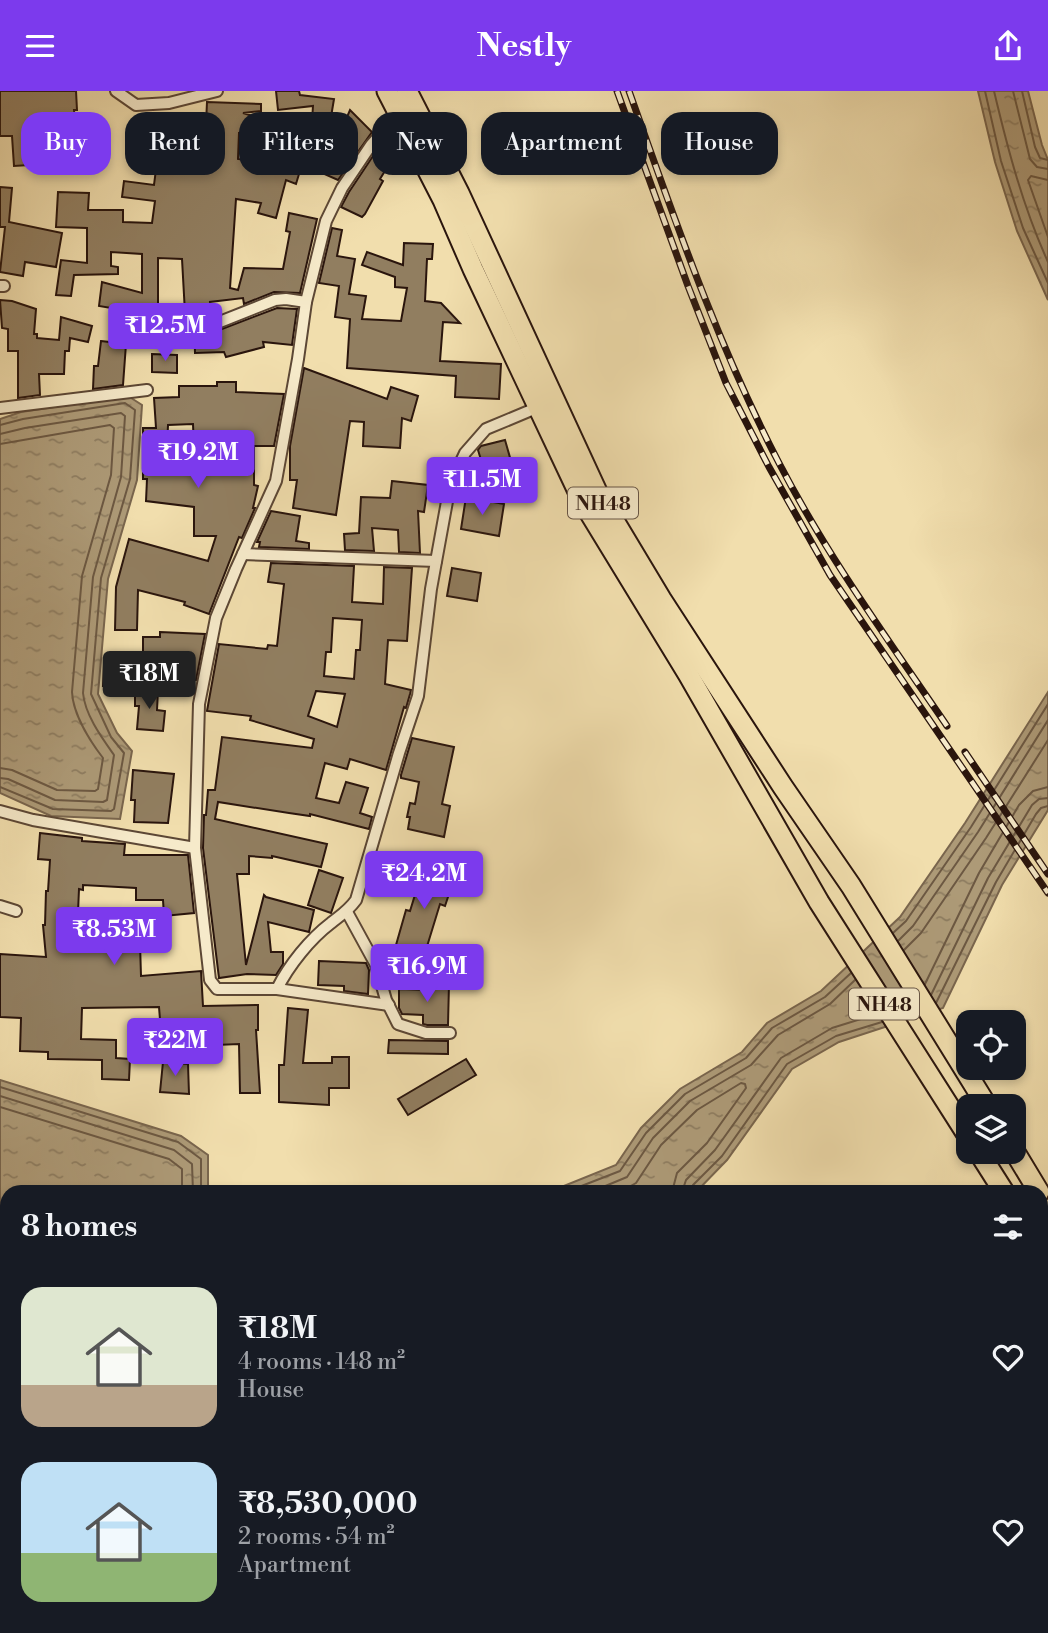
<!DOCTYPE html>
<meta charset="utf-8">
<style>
:root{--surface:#171b24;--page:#20242c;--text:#f1f3f6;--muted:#9ea1a6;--accent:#7c3aed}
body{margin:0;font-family:"Libre Bodoni",serif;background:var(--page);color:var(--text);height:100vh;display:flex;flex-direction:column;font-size:26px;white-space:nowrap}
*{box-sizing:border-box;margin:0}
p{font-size:23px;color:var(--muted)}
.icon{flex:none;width:38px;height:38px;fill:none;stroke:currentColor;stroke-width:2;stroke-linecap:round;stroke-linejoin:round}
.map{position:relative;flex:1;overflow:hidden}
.sheet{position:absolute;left:0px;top:1094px;width:1048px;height:450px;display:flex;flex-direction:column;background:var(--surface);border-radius:21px 21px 0 0;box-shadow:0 4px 10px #0003}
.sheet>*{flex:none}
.banner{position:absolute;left:21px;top:21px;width:1006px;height:63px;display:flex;gap:14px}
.tools{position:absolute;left:956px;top:919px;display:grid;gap:14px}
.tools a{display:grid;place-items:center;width:70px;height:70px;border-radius:14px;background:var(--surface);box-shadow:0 4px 10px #0003;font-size:35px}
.price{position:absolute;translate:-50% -60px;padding:0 16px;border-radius:7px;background:var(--accent);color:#fff;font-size:23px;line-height:46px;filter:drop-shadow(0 2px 4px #0008)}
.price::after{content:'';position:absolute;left:50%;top:42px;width:21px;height:16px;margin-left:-10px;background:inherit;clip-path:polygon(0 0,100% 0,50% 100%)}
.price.active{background:#222;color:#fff}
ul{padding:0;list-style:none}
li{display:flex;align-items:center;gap:21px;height:175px;padding:0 21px}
li span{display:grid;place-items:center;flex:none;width:196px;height:140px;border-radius:21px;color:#555}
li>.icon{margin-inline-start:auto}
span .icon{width:84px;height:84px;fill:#fffc;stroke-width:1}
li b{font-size:30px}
h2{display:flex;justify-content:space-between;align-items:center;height:84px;padding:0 21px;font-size:30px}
.pill{padding:0 24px;border-radius:21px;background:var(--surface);box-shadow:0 4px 10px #0003;font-size:24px;line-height:63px}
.pill.active{background:var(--accent);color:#fff}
header{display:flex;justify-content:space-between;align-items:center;height:91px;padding:0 21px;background:var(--accent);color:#fff;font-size:32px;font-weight:700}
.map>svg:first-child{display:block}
</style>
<header><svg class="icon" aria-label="menu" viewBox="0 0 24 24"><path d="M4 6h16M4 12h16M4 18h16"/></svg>Nestly<svg class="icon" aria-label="share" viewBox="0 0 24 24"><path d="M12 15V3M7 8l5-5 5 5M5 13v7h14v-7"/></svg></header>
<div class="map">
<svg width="1048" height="1542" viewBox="0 0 1048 1542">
<defs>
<pattern id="water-ripples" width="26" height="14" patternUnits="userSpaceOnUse" patternTransform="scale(1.75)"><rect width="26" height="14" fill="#ad9a77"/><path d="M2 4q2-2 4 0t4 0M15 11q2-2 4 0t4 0" fill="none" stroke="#8d7c60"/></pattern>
</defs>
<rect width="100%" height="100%" fill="#f1dead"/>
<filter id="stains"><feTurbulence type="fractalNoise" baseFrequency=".00286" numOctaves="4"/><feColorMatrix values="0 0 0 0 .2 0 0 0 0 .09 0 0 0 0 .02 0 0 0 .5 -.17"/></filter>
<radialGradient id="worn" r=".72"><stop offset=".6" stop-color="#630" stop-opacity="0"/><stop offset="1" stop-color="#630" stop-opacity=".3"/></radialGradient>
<g fill="url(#water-ripples)" stroke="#79654d" stroke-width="2">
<polygon points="978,0 1028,0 1042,54 1048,69 1048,209 1017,140 995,71"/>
<polygon points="128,305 142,314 137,389 108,488 98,603 117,642 132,660 120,728 51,725 0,702 0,328 21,321"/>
<polygon points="1048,601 1048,719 1002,794 943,917 839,951 792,978 727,1069 696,1101 549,1101 616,1074 641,1037 680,998 742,961 767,932 821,900 900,826 965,732"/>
<polygon points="0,989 181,1045 208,1064 208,1101 7,1101 7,1536 71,1537 69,1542 0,1542"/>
<polygon points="329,1537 329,1536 414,1537 412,1542 326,1542"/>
</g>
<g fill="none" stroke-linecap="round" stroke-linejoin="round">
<g stroke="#6c5842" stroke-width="2">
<polyline points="985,0 1001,70 1023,137 1048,192"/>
<path d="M994 0C1008 59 1023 116 1048 171"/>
<polyline points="1013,0 1030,68 1037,76 1048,78"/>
<polyline points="1022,0 1035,56 1040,67 1048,69"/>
<polyline points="1048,89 1031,85 1028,89 1048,146"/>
<polyline points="0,334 23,328 125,312 135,319 130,388 101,487 91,603 111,646 124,662 114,718 111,720 53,718 0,696"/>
<path d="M0 343 25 337 121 322 125 325 121 386 93 486 83 602C85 624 102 647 114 664L107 709 103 711 55 709 8 688 0 687"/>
<path d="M0 353 110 334 114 337 111 384 82 485 72 601C73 623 90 650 103 667L98 698 95 700 57 699 12 679 0 677"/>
<polyline points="893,842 906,830 971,736 1048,613"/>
<polyline points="898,850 913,835 978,741 1048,629"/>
<polyline points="904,859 921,842 986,747 1048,649"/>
<polyline points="925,893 979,782 1019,714 1033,700 1048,696"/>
<polyline points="931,904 988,787 1032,714 1039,708 1048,707"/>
<polyline points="936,912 996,791 1036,723 1041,717 1048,715"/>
<polyline points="0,996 178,1051 201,1068 201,1101"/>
<polyline points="0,1005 174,1059 192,1073 193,1101"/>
<polyline points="0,1016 169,1068 182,1078 182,1101"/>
<polyline points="566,1101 620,1080 646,1042 685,1003 746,967 772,937 825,906 851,882"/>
<polyline points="591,1101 627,1086 653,1047 690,1010 751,974 778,944 830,913 855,889"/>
<polyline points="620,1101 636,1092 661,1054 697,1019 741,992 745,993 746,997 707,1052 677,1082 672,1101"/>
<polyline points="682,1101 686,1089 715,1059 781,967 832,937 877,923"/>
<polyline points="691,1101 693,1094 722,1065 787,973 836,945 882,931"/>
</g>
</g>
<g fill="#917e60" stroke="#2a150d" stroke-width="2" fill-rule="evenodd">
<polygon points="0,0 76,0 77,19 74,19 76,42 42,45 45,73 14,75 12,45 0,45"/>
<polygon points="276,0 299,0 300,4 334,8 330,32 312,30 313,15 278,19"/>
<polygon points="207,11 261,13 261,20 243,22 290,36 239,42 238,68 281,75 293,37 311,42 307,55 327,63 326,75 350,19 372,41 338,89 302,73 296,93 286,89 276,127 258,122 261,112 236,108 230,197 238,199 244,177 283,178 290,141 286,140 289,122 317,128 300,202 274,201 244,213 243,207 210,211 211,226 201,231 200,238 203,243 209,243 277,217 297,218 292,254 263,251 264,256 226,266 224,261 195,262 194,222 185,222 182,168 158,167 158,233 141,233 141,222 99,215 102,191 142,202 142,163 111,161 111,175 118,176 118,183 74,184 71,205 56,204 61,169 87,172 87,137 56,136 58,101 89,102 88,119 123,119 123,131 152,132 155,110 122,106 124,90 154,94 158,63 179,65 181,32 206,33"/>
<polygon points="390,45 399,50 401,54 380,88 383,90 365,123 362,126 341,116 349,101 377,59"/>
<polygon points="0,96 12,97 9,131 62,142 56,176 25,171 23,185 0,181 5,136 0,136"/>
<polygon points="332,137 342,139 337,165 355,168 349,203 366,205 362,228 401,230 407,197 395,196 395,186 362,174 367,161 403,174 404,152 433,153 432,168 427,168 425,210 441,212 460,232 443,231 440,270 501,273 499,308 455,306 456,285 347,277 350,228 335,226 339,195 319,192"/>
<polygon points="0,209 12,210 36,218 34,243 37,243 37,247 59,249 61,226 92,235 88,251 70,247 69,260 65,260 64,283 39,283 40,304 18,307 18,260 8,260 8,238 2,237"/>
<polygon points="101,250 126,253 123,294 93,298 94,275 98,275"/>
<polygon points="152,263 177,264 177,282 152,281"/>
<polygon points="304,277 387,308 391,296 418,305 411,330 402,327 400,357 363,355 364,331 350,330 336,424 293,417 297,389 290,389 290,355"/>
<path d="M217 291H236V301L284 303 274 355H254V394L258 395 253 417H255L242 447 239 446 209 523 184 514 185 511 138 499 137 539H115L116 496 129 448 208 470 216 445H194V416L146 410 147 388H143V337H156L154 307 179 306V295H217ZM193 333 194 359 167 357 168 334Z"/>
<polygon points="505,349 515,384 488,392 478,359 481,355"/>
<polygon points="392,390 428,394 424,421 418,420 420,462 399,461 398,439 372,437 374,460 345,459 344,443 359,442 361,406 390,407"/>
<polygon points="466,406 504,413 499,445 461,438"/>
<polygon points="271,420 300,425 296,450 309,452 309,458 259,456 260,451 257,451"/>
<path d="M271 472 354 475 352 511 383 513 384 476 412 477 407 550 388 549 385 593 411 599 410 603 406 617 404 616 386 679 350 668 347 678 325 672 316 707 339 712 346 691 368 697 360 722 372 726 369 738 310 723V725L289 722 218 711 215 728 327 753 321 776 272 765V767L249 765V783H237L246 874 264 804 266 806 314 819 309 841 268 831 271 861H283V873L276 884 247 883 219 887 203 757 204 724H206L208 699H215L222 646 312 657 314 648 250 629 251 625 207 620 219 553 267 558 268 554 277 555 284 493 268 491ZM333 527 362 529 360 559H356L354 588 324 585 326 561H331ZM316 600 345 603 337 636 308 625Z"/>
<polygon points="452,477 481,482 477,510 447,505"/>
<polygon points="160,541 205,543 196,589 164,588 164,570 143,569 143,546 160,546"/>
<polygon points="104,574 138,575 137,596 103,595"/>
<polygon points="135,598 158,599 157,619 165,620 163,640 137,638 139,615 135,615"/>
<polygon points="412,647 454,656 442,713 450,715 444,746 408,738 410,726 407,726 410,712 415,713 419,691 401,687 401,684"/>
<polygon points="133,679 174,683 168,732 134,731 135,709 131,709"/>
<polygon points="40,742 82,747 82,750 125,753 124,764 188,764 194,822 164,825 163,809 136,809 136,797 83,794 83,799 79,798 78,822 61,821 65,857 95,858 95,854 140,852 141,885 201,880 203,915 258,914 258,939 256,939 260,1002 240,1002 239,953 216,954 216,949 200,951 200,946 161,948 161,944 161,954 133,956 133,941 161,941 159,916 82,917 81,948 116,949 116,967 130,968 129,989 102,988 102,969 48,968 48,961 20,960 21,927 0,926 0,863 46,866 43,834 45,834 46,800 48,800 50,769 38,768"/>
<polygon points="423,778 454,788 445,815 440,813 425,862 396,854 406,819 410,820"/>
<polygon points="319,779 343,787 331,822 308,814"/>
<polygon points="319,870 366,872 369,879 368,903 344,900 344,895 318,894"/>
<polygon points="426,893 449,893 448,934 427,934 423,933 423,924 402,923 399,917 399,898 426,899"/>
<polygon points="288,917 308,919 303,972 332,972 332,966 349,966 349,997 329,997 329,1014 279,1011 279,974 284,974"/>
<polygon points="389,949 448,950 448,963 388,962"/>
<polygon points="466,968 476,984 408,1024 398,1008"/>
<polygon points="163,971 188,973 189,1003 160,1001"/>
</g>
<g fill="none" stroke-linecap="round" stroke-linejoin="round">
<g stroke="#5c4735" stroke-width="14">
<g id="minor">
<polyline points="116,0 136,14 169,12 217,0"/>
<path d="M400 21 371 54 342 97 326 130 306 211 298 268 276 390 236 478 216 527 199 613 195 757 210 889 217 898H277C289 874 310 848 331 832 341 824 348 820 356 809L399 662 418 605 431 498 450 394 465 362 486 338 541 315"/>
<polyline points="0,195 4,195"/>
<polyline points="207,236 275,209 286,208 306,211"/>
<polyline points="0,317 147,299"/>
<polyline points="243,463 436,470"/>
<polyline points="0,720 33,729 195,757"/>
<polyline points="0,815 16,820"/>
<polyline points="347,821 376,874 386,909 398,933 426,942 450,942"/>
<polyline points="277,898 389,914"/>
<polyline points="1039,1542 1048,1536"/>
</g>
</g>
<g stroke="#2a150d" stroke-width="23">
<g id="trunk">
<polyline points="387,0 443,109 473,178 583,411 688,583 819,811 968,1045"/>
<polyline points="407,0 459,102 598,403 661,508 783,696 851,795 987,1015"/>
<polyline points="1013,1058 1039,1101"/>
<polyline points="978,1060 1004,1101"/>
<polyline points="1041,1159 1048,1170"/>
</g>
</g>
<use href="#minor" stroke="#f6eaca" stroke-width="10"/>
<use href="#trunk" stroke="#f1dead" stroke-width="19"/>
<g stroke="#2a150d" stroke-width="7">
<g id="rail">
<polyline points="617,0 688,195 726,292 769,376 830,484 1048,802"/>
<path d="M629 0C674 126 717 253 779 372 827 465 889 550 947 635"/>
<polyline points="965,661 1048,783"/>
</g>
</g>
<use href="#rail" stroke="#f6eaca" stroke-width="4.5" stroke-dasharray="13" stroke-linecap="butt"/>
</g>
<g text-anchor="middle" stroke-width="7" stroke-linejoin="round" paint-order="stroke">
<g fill="#f6eaca" stroke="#675546" stroke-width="2">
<rect x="568" y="396.5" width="70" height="31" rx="5"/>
<rect x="849" y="897.5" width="70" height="31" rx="5"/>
</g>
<g font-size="19" font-weight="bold" fill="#2a150d">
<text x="603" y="419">NH48</text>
<text x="884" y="920">NH48</text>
</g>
</g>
<rect width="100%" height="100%" filter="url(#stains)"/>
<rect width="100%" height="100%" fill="url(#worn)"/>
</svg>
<div class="tools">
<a><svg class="icon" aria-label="locate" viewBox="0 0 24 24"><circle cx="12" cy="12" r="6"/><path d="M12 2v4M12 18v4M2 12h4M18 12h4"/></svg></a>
<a><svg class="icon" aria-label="layers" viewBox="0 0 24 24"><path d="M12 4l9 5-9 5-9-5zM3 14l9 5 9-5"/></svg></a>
</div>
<b class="price" style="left:165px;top:272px">₹12.5M</b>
<b class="price" style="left:198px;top:399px">₹19.2M</b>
<b class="price" style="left:482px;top:426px">₹11.5M</b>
<b class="price active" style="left:149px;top:620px">₹18M</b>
<b class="price" style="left:424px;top:820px">₹24.2M</b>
<b class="price" style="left:114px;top:876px">₹8.53M</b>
<b class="price" style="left:427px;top:913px">₹16.9M</b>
<b class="price" style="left:175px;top:987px">₹22M</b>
<div class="banner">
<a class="pill active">Buy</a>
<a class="pill">Rent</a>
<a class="pill">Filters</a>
<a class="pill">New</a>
<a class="pill">Apartment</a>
<a class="pill">House</a>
</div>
<section class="sheet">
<h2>8 homes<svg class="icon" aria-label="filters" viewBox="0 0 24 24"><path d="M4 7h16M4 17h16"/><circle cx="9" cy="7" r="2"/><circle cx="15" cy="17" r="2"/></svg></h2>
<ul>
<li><span style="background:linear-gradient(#dfe7d0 70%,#b9a48a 0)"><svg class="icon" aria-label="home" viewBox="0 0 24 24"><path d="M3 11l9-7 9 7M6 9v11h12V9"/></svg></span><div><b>₹18M</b><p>4 rooms · 148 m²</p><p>House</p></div><svg class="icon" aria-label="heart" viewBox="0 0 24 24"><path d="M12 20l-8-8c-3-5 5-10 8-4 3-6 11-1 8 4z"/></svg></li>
<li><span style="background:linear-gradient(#bfe0f5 65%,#8fb573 0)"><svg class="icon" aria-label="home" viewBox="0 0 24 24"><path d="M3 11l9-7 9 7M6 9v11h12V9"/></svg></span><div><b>₹8,530,000</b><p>2 rooms · 54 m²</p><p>Apartment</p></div><svg class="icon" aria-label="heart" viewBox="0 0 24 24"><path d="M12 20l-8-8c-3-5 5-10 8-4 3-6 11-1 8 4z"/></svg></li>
</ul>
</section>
</div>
